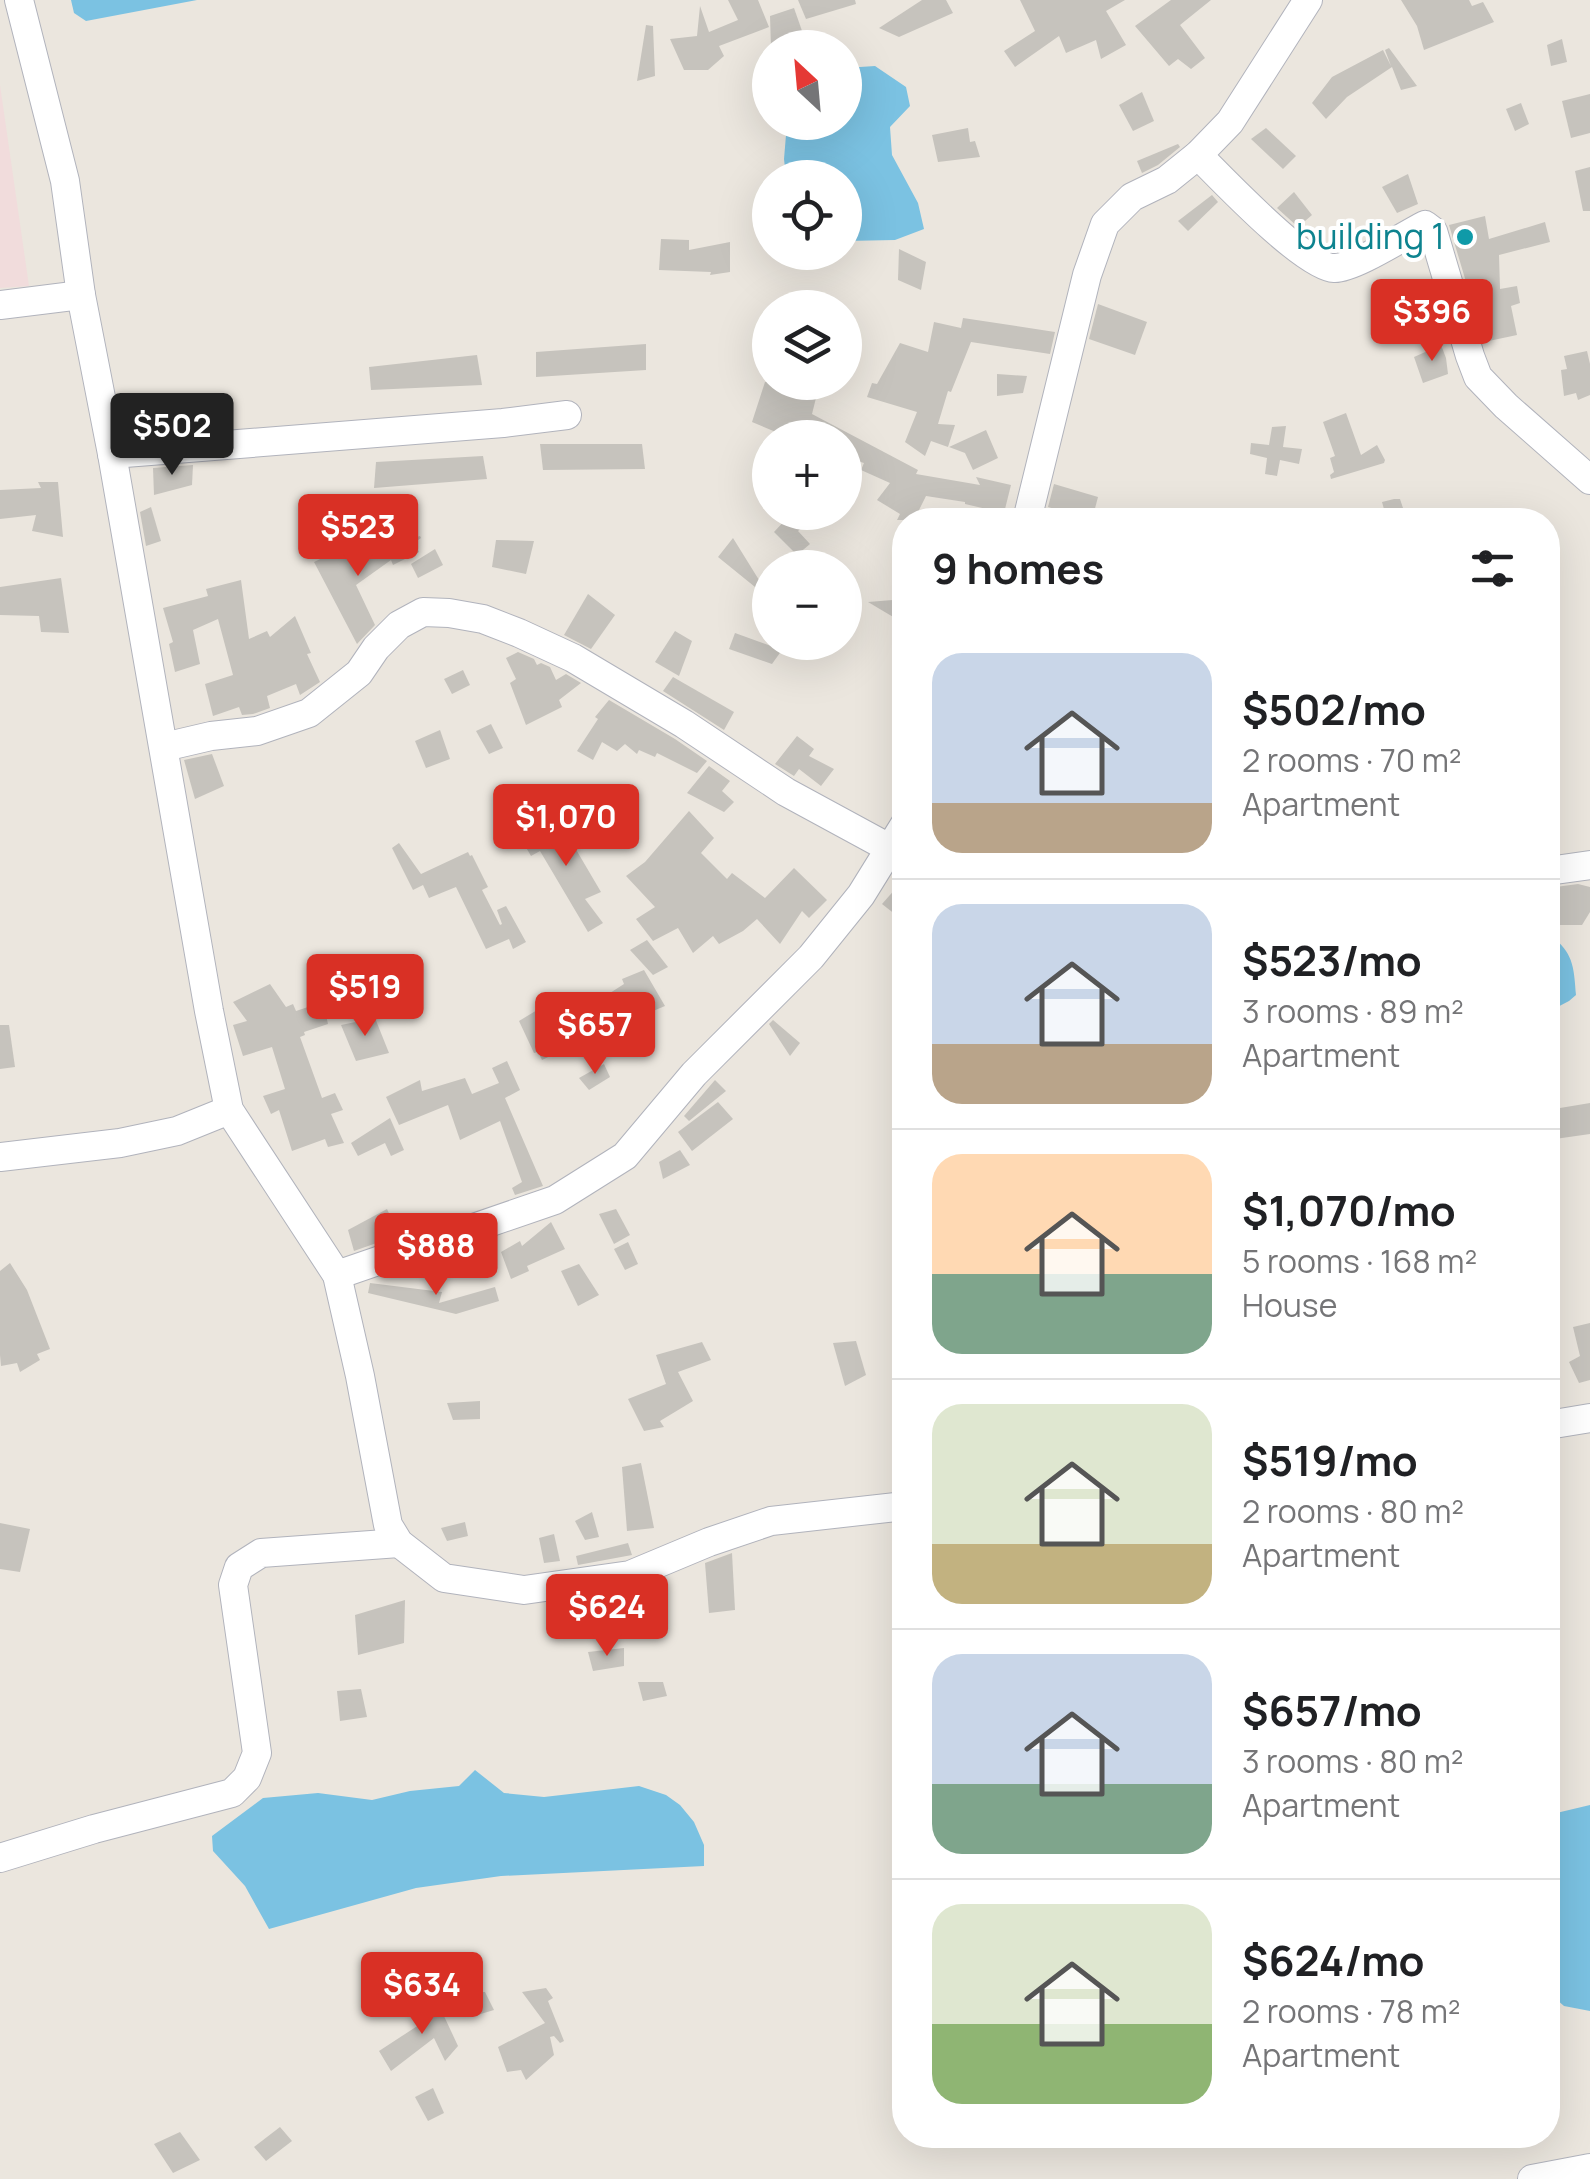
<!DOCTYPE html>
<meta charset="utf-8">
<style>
:root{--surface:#fff;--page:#f2f2f2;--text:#202124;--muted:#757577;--line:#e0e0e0;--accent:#d93025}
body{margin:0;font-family:Manrope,sans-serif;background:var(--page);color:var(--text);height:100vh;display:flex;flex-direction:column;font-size:38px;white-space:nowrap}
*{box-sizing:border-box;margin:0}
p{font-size:32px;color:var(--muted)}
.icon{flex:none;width:55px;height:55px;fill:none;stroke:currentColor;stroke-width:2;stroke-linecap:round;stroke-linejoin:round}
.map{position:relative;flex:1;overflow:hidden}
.drawer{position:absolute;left:892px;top:508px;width:668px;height:1640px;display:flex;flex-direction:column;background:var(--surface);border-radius:40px;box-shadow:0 10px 40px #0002}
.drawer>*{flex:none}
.needle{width:65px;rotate:334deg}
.tools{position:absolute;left:752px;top:30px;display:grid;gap:20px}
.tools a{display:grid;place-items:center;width:110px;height:110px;border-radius:50%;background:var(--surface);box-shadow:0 10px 40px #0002;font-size:50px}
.price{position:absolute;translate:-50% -85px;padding:0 22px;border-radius:10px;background:var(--accent);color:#fff;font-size:32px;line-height:65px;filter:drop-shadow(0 2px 5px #0008)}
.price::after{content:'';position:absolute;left:50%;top:60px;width:30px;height:22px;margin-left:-15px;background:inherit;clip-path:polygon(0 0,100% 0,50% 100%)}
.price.current{background:#222;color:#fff}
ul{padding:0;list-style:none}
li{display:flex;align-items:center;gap:30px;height:250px;padding:0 40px}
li+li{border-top:2px solid var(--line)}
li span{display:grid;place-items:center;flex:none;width:280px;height:200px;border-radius:30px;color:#555}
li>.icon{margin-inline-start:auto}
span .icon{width:120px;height:120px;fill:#fffc;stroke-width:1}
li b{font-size:42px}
h2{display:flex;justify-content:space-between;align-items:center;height:120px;padding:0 40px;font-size:42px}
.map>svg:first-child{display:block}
</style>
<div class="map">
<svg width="1590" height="2179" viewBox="0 0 1590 2179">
<rect width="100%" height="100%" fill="#ebe6de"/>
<polygon fill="#f1dcdc" points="0,85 29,286 0,288"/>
<g fill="#7bc2e2">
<polygon points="71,0 197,0 86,21 74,13"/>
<polygon points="875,66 906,87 910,106 890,127 892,155 918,203 924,229 895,240 845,241 845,178 786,177 784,159 787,123 845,122 845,68"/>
<path d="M1548 939H1555C1574 955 1574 970 1576 995L1569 1001 1548 1012Z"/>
<polygon points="475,1770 504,1793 544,1797 639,1786 666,1795 680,1805 694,1822 704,1845 704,1866 501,1876 416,1888 269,1929 245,1886 213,1851 212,1836 263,1798 318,1793 372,1800 410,1791 459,1786"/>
<polygon points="1590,1805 1590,2011 1564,2006 1548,1992 1548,1815"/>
</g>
<g fill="#c6c3bd">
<polygon points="728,0 758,0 769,27 719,46 724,56 708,70 684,70 670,39 697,36 700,6 709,32 738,20"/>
<polygon points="798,0 855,0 856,4 806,19"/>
<polygon points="922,0 946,0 953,13 899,37 879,28"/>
<polygon points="1020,0 1125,0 1106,11 1126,45 1101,59 1096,40 1066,53 1059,36 1015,67 1004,51 1035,31"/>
<polygon points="1171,0 1211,0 1180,25 1205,58 1191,69 1178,59 1169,66 1135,26"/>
<polygon points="1401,0 1469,0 1472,6 1483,2 1494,22 1424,50 1417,26"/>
<polygon points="794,8 808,48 771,48 770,16"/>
<polygon points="646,25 653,26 655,76 637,81"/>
<polygon points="1562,39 1567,62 1551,66 1547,45"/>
<polygon points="1389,48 1417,86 1401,90 1392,67 1347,97 1326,119 1312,103 1332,77 1383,50 1391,66 1385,50"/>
<polygon points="1142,92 1154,121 1133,131 1119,105"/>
<polygon points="1590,94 1590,133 1571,138 1562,101"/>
<polygon points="1521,103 1529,124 1515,131 1506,109"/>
<polygon points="968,128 970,142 975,141 980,157 938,162 932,135"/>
<polygon points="1266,128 1296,156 1283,169 1251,139"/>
<polygon points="1178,144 1180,147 1158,165 1142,173 1137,161"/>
<polygon points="1590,167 1590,211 1583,211 1575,171"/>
<polygon points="1408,174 1418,204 1397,213 1382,187"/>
<polygon points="1294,192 1312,215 1298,227 1277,208"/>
<polygon points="1212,195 1218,202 1188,231 1178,221"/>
<polygon points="1485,216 1489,239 1545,222 1550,242 1499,255 1500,289 1517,286 1520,303 1511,306 1517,335 1484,342 1449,225"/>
<polygon points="661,239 689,240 689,250 730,242 730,272 710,275 711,272 659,270"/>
<polygon points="899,249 926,262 921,290 898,280"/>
<polygon points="1098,304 1147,322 1135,355 1089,339"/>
<polygon points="963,318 1055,332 1050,354 971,342 951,392 948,391 938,424 955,425 948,447 931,441 925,456 905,442 917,412 867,397 872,383 877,384 900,343 928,352 934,322 961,328"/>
<polygon points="646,344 646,370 536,377 536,352"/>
<polygon points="1441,345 1446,358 1448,374 1423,383 1414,357"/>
<polygon points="1587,351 1590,364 1590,395 1578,400 1576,393 1564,396 1561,370 1567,369 1564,356"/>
<polygon points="477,355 482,385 371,390 369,367"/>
<polygon points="997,374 1027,376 1023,393 997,396"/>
<polygon points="765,382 820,382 812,414 918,470 916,474 980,485 976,477 1011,485 1004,513 965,504 965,502 926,496 914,520 897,520 900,514 877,500 890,483 861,470 864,463 845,457 845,438 790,438 752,422"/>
<polygon points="142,411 141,434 126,435 122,414"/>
<polygon points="1346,413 1361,455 1377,445 1385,460 1384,463 1331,479 1330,475 1334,472 1330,458 1335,456 1323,422"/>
<polygon points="1286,426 1283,447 1302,449 1299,464 1280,460 1277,476 1265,474 1267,458 1250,454 1251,443 1269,445 1272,427"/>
<polygon points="986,430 998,458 973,470 965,453 949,447"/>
<polygon points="540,444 642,444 645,469 543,470"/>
<polygon points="483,456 487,479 374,488 376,462"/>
<polygon points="193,465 192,485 154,495 153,468"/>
<polygon points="38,482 58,482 63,537 32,531 36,515 0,519 0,490 41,488"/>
<polygon points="1054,484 1098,497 1092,520 1048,507"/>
<polygon points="1394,499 1400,499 1407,520 1387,520 1382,502"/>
<polygon points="151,507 161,541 146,546 140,512"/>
<polygon points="788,517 801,528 798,531 810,544 797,555 774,532"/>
<polygon points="420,536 421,538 415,542 419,552 393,565 391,560 356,585 375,625 357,644 314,562 356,542 363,554"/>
<polygon points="733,538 759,580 770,568 770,599 718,557"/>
<polygon points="496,540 534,541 526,574 492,567"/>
<polygon points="435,549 443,565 418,578 411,564"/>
<polygon points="61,578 69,633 41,632 39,616 0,615 0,587"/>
<polygon points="241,580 249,639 267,631 270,637 295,616 311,653 307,654 320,682 300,695 296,684 267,696 270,708 253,714 242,715 239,707 213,716 205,684 233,675 218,619 193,630 200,664 175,672 169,644 173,642 163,608 208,596 206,589"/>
<polygon points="588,594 615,615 591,649 564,635"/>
<polygon points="905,599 905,624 868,602"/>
<polygon points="675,631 692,641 679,676 655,662"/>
<polygon points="735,633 782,650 772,664 729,649"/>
<polygon points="518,652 534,659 537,665 541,663 550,667 556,680 566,674 581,683 559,700 562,707 526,725 510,683 516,679 506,658"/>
<polygon points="463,670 470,685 452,694 444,679"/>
<polygon points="673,677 734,712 724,730 663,691"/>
<polygon points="609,700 675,739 707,761 697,773 657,753 655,757 639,750 637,754 625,744 617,751 602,742 593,760 577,751 598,719 595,717"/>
<polygon points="491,724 503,748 489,754 476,731"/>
<polygon points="440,730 450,759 426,768 415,741"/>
<polygon points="797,736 814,749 809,756 834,769 821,786 799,769 794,776 775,764"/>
<polygon points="212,754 224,786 195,799 184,760"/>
<polygon points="709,766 730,781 722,791 734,802 724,812 687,793"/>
<polygon points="689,811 714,838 701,853 727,879 732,873 765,898 794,868 827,900 809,918 802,911 780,944 757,919 743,931 719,944 713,936 693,953 678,928 653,941 636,919 655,907 626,876 645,862"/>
<polygon points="553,819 566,844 571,841 601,892 585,899 603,923 588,932 540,851 531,856 520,837"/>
<polygon points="399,843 421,874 468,852 470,856 472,855 488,887 482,890 500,925 502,924 497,910 506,906 526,942 513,949 509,939 486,949 456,887 429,898 423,885 413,890 392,848"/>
<polygon points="905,878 905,899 896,915 882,904"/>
<polygon points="1578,884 1590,887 1590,912 1582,925 1548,925 1548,888"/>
<polygon points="647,940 668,967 653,975 630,950"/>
<polygon points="644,970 665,1006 610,1029 596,1002 624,984 622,979"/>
<polygon points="385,978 397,1002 378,1011 367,986"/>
<polygon points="270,984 286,1007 293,1004 296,1011 323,1002 328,1024 304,1032 305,1035 300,1037 322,1098 335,1093 343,1110 331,1114 344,1143 328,1147 325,1139 292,1151 279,1110 271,1114 263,1096 285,1089 272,1047 243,1056 233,1025 247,1021 233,1002"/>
<polygon points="552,1001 568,1032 575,1028 582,1041 542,1060 538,1052 534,1053 519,1021"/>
<polygon points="375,1018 389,1053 356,1061 341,1025"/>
<polygon points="773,1020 800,1043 790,1056 769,1024"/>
<polygon points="0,1025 9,1025 15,1067 0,1069"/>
<polygon points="507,1061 520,1090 505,1098 543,1186 515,1195 512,1188 522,1182 500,1121 460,1140 448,1105 399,1125 386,1097 420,1080 422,1091 465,1078 472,1094 499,1083 492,1068"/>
<polygon points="604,1064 610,1077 589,1090 579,1078"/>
<polygon points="715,1080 726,1091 689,1121 684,1116"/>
<polygon points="718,1102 733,1119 692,1151 678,1132"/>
<polygon points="1590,1103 1590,1134 1548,1140 1548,1110"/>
<polygon points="390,1118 404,1150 391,1156 385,1143 358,1156 351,1143"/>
<polygon points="680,1150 690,1165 663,1179 659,1162"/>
<polygon points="387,1209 399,1235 354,1251 348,1230"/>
<polygon points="616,1209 630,1235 614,1244 599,1214"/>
<polygon points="551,1222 565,1249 527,1266 529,1271 511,1279 501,1252 520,1241 522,1246"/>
<polygon points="628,1242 638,1264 625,1270 614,1249"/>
<polygon points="10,1263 27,1290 50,1349 37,1354 40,1360 20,1372 17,1363 1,1366 0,1355 0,1271"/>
<polygon points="579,1264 599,1295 578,1306 561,1271"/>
<polygon points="370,1283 442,1292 439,1303 495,1287 499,1301 456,1314 368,1293"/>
<polygon points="1590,1323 1590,1380 1579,1383 1569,1362 1580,1356 1573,1327"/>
<polygon points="856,1341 866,1375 845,1386 833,1343"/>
<polygon points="702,1342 711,1360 678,1372 693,1401 660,1421 664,1427 644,1431 628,1399 666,1384 656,1355"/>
<polygon points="480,1401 480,1419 453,1420 447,1403"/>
<polygon points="641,1463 654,1528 627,1531 622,1467"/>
<polygon points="592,1512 599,1537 585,1540 575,1521"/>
<polygon points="465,1522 468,1536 447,1541 441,1528"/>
<polygon points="0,1523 30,1529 20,1572 0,1569"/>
<polygon points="554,1534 560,1561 544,1563 539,1538"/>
<polygon points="628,1543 632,1555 578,1565 576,1556"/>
<polygon points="732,1553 735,1610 709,1613 705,1563"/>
<polygon points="405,1600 404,1643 358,1655 355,1615"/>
<polygon points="624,1648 624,1666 593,1671 588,1652"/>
<polygon points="638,1682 663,1682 667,1696 643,1701"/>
<polygon points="361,1689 367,1717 340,1721 337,1691"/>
<polygon points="546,1988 553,1998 548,2001 564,2041 560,2043 554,2036 550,2037 554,2055 526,2080 521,2070 507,2072 498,2047 545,2023 522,1992"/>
<polygon points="460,1992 485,1992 494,2010 474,2016"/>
<polygon points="436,1999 458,2046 445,2061 434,2038 391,2071 379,2051 425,2021 416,2003"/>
<polygon points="433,2088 444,2113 428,2121 415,2097"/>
<polygon points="280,2127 292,2141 266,2161 254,2147"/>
<polygon points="180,2132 200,2160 173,2173 154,2144"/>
</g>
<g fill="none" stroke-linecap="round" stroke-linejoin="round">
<g stroke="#b1b3bc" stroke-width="30">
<g id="minor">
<polyline points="19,0 65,181 81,295 112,454 209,1011 229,1110 337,1275 360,1376 388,1525 399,1543 444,1578 524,1590 630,1575 709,1542 771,1521 905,1506"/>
<path d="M1198 155C1221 178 1305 267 1334 268 1353 269 1405 235 1425 225L1433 231 1470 356 1478 377 1506 406 1590 480"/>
<polyline points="0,305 81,295"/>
<polyline points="112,454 503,423 567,415"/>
<polyline points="1027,520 1087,275 1105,224 1132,197 1167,180 1198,155 1230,122 1308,0"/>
<polyline points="164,747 211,736 257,731 309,713 359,673 376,648 399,625 423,612 449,613 483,619 519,633 573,658 684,724 786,792 891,849"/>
<polyline points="1548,871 1590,865"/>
<polyline points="0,1157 120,1143 177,1131 229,1110"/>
<polyline points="337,1275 555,1200 625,1156 694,1074 811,957 861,895 905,824"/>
<polyline points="1548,1425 1590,1418"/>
<polyline points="0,1858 94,1829 232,1793 247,1778 257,1753 233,1585 239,1567 261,1553 399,1543"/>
<polyline points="1532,2179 1590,2168"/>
</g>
</g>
<use href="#minor" stroke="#fff" stroke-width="28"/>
</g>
<circle fill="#0f9aa8" stroke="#fff" stroke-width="4" cx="1465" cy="237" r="10"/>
<g text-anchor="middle" stroke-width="8" stroke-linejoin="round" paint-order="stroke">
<g font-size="35" fill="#0d838f" stroke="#fff" text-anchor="end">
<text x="1445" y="249">building 1</text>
</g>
</g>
</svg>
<div class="tools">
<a><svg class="needle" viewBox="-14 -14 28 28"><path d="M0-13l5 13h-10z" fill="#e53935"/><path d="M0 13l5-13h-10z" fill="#757577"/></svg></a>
<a><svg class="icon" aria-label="locate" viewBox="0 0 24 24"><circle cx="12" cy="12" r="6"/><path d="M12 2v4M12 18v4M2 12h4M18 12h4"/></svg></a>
<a><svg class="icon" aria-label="layers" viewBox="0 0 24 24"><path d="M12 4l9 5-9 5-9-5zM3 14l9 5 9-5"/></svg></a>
<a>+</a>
<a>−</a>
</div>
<b class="price" style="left:1432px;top:364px">$396</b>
<b class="price current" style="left:172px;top:478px">$502</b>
<b class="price" style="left:358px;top:579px">$523</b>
<b class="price" style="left:566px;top:869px">$1,070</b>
<b class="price" style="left:365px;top:1039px">$519</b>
<b class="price" style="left:595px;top:1077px">$657</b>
<b class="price" style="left:436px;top:1298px">$888</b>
<b class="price" style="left:607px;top:1659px">$624</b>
<b class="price" style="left:422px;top:2037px">$634</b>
<section class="drawer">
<h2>9 homes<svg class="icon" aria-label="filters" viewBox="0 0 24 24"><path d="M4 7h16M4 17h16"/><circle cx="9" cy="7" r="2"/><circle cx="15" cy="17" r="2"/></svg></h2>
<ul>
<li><span style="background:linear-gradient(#c9d6e8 75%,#b9a48a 0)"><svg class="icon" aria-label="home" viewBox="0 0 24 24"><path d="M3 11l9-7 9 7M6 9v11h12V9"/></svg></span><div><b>$502/mo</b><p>2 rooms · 70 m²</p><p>Apartment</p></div></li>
<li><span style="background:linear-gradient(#c9d6e8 70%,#b9a48a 0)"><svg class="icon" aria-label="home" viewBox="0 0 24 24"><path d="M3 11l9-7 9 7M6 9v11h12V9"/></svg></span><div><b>$523/mo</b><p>3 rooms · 89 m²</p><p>Apartment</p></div></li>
<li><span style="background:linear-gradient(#ffd9b3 60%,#7fa58c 0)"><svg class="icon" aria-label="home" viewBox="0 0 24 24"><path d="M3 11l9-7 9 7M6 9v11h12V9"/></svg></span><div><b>$1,070/mo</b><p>5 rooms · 168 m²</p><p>House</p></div></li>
<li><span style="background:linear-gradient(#dfe7d0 70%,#c2b280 0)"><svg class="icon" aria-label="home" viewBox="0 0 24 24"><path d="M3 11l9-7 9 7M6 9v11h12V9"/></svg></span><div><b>$519/mo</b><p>2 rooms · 80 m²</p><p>Apartment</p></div></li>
<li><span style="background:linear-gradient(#c9d6e8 65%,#7fa58c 0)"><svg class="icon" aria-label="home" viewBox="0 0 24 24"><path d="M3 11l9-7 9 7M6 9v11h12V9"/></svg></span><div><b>$657/mo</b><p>3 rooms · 80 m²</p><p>Apartment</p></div></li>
<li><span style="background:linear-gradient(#dfe7d0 60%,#8fb573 0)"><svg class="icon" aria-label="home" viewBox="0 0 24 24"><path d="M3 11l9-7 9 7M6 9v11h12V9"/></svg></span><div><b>$624/mo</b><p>2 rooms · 78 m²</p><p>Apartment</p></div></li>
</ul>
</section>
</div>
